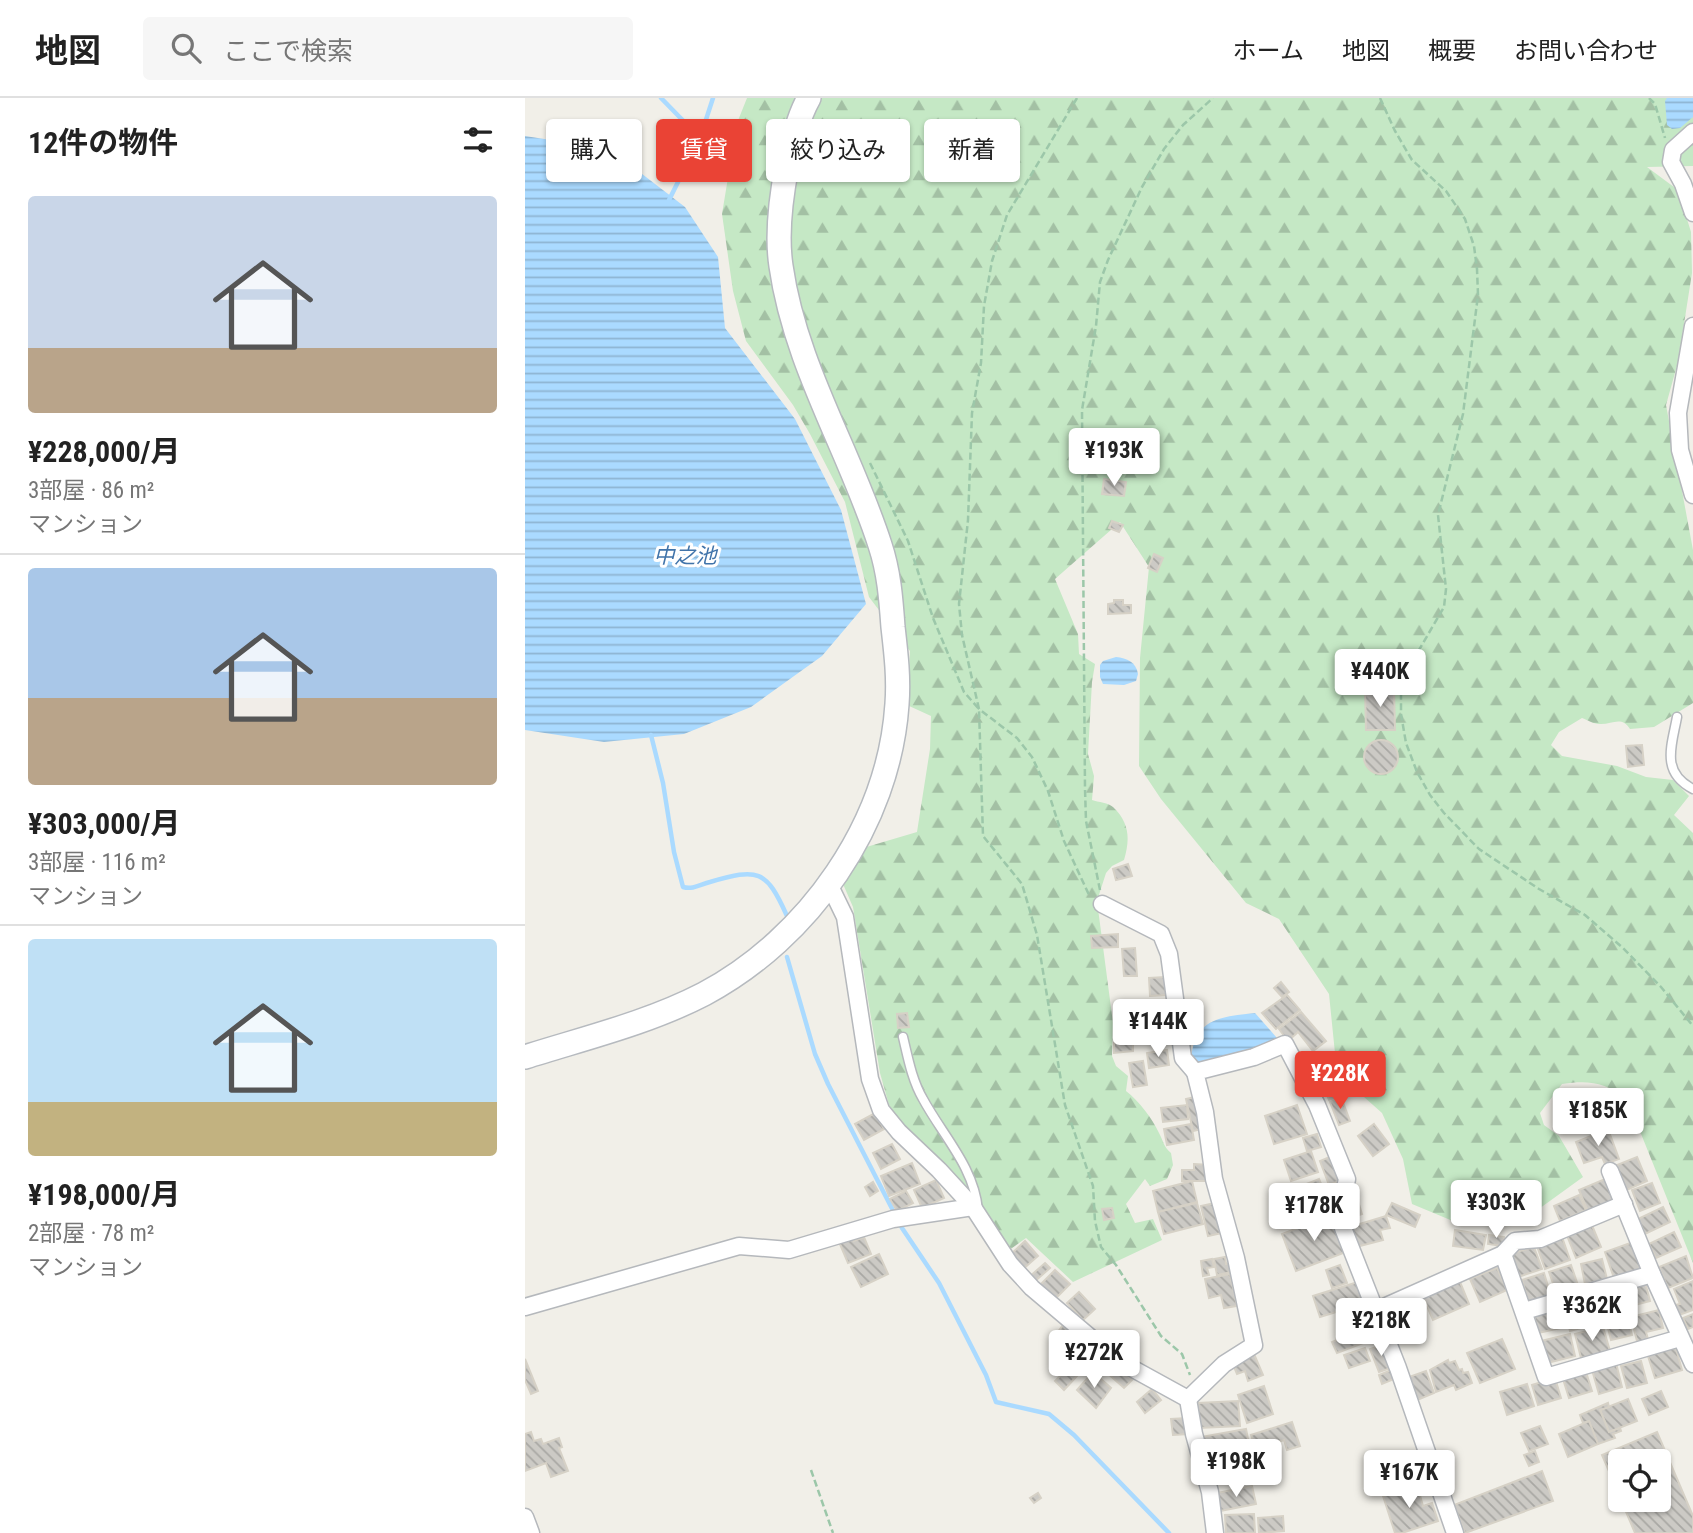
<!DOCTYPE html>
<html lang="ja">
<meta charset="utf-8">
<style>
:root{--surface:#fff;--page:#f6f6f6;--text:#222;--muted:#767676;--line:#e0e0e0;--accent:#ea4335}
body{margin:0;font-family:"Roboto Condensed","Noto Sans JP",sans-serif;background:var(--page);color:var(--text);height:100vh;display:flex;flex-direction:column;font-size:26px;white-space:nowrap}
*{box-sizing:border-box;margin:0}
p{font-size:23px;color:var(--muted)}
.icon{flex:none;width:38px;height:38px;fill:none;stroke:currentColor;stroke-width:2;stroke-linecap:round;stroke-linejoin:round}
.map{position:relative;flex:1;overflow:hidden}
.panel{display:flex;flex-direction:column;background:var(--surface);width:525px}
.panel>*{flex:none}
.top-card{position:absolute;left:21px;top:21px;width:665px;height:63px;display:flex;gap:14px}
.tools{position:absolute;left:1083px;top:1351px;display:grid;gap:14px}
.tools a{display:grid;place-items:center;width:63px;height:63px;border-radius:7px;background:var(--surface);box-shadow:0 2px 5px #0004;font-size:35px}
.price{position:absolute;translate:-50% -60px;padding:0 16px;border-radius:7px;background:#fff;color:#222;font-size:23px;line-height:46px;filter:drop-shadow(0 2px 4px #0008)}
.price::after{content:'';position:absolute;left:50%;top:42px;width:21px;height:16px;margin-left:-10px;background:inherit;clip-path:polygon(0 0,100% 0,50% 100%)}
.price.on{background:var(--accent);color:#fff}
ul{padding:0;list-style:none}
li{display:grid;align-content:center;gap:14px;height:371px;padding:0 28px}
li+li{border-top:2px solid var(--line)}
li span{display:grid;place-items:center;height:217px;border-radius:7px;color:#555}
li>.icon{margin-inline-start:auto}
span .icon{width:126px;height:126px;fill:#fffc;stroke-width:1}
li b{font-size:30px}
h2{display:flex;justify-content:space-between;align-items:center;height:84px;padding:0 28px;font-size:30px}
.pill{padding:0 24px;border-radius:7px;background:var(--surface);box-shadow:0 2px 5px #0004;font-size:24px;line-height:63px}
.pill.on{background:var(--accent);color:#fff}
header{display:flex;align-items:center;gap:42px;box-sizing:border-box;height:98px;padding:0 35px;background:var(--surface);border-bottom:2px solid var(--line)}
header strong{font-size:33px}
nav{display:flex;gap:38px;margin-inline-start:auto;font-size:24px}
.search{width:490px;height:63px;background:var(--page);display:flex;align-items:center;gap:18px;box-sizing:border-box;padding:0 24px;border-radius:7px;color:var(--muted);font-size:26px}
main{display:flex;flex:1;min-height:0}
.map>svg:first-child{display:block}
</style>
<header>
<strong>地図</strong>
<div class="search"><svg class="icon" aria-label="search" viewBox="0 0 24 24"><circle cx="10" cy="10" r="6"/><path d="M15 15l6 6"/></svg>ここで検索</div>
<nav><a>ホーム</a><a>地図</a><a>概要</a><a>お問い合わせ</a></nav>
</header>
<main>
<section class="panel">
<h2>12件の物件<svg class="icon" aria-label="filters" viewBox="0 0 24 24"><path d="M4 7h16M4 17h16"/><circle cx="9" cy="7" r="2"/><circle cx="15" cy="17" r="2"/></svg></h2>
<ul>
<li><span style="background:linear-gradient(#c9d6e8 70%,#b9a48a 0)"><svg class="icon" aria-label="home" viewBox="0 0 24 24"><path d="M3 11l9-7 9 7M6 9v11h12V9"/></svg></span><div><b>¥228,000/月</b><p>3部屋 · 86 m²</p><p>マンション</p></div></li>
<li><span style="background:linear-gradient(#a9c7e8 60%,#b9a48a 0)"><svg class="icon" aria-label="home" viewBox="0 0 24 24"><path d="M3 11l9-7 9 7M6 9v11h12V9"/></svg></span><div><b>¥303,000/月</b><p>3部屋 · 116 m²</p><p>マンション</p></div></li>
<li><span style="background:linear-gradient(#bfe0f5 75%,#c2b280 0)"><svg class="icon" aria-label="home" viewBox="0 0 24 24"><path d="M3 11l9-7 9 7M6 9v11h12V9"/></svg></span><div><b>¥198,000/月</b><p>2部屋 · 78 m²</p><p>マンション</p></div></li>
</ul>
</section>
<div class="map">
<svg width="1168" height="1435" viewBox="0 0 1168 1435">
<defs>
<pattern id="forest-firs" width="22" height="20" patternUnits="userSpaceOnUse" patternTransform="scale(1.75)"><rect width="22" height="20" fill="#c5e8c5"/><path d="M5 1l3.5 6h-7zM16 11l3.5 6h-7z" fill="#a3c0a4"/></pattern>
<pattern id="water-rules" width="6" height="5" patternUnits="userSpaceOnUse" patternTransform="scale(1.75)"><rect width="6" height="5" fill="#aadaff"/><path d="M0 2.5h6" fill="none" stroke="#8eb4d2"/></pattern>
<pattern id="building-back-hatch" width="6" height="6" patternUnits="userSpaceOnUse" patternTransform="scale(1.75)"><rect width="6" height="6" fill="#cccac5"/><path d="M-1 5l2 2M0 0l6 6M5-1l2 2" fill="none" stroke="#a9a8a4"/></pattern>
</defs>
<rect width="100%" height="100%" fill="#f1efe8"/>
<path fill="url(#forest-firs)" d="M222 0H1168V68L1122 69 1153 92 1166 134 1167 175 1153 264 1141 307 1168 452V605L1129 629 1105 631C1096 617 1087 627 1074 626 1069 626 1062 622 1057 620L1034 634 1026 647 1037 658 1092 668 1121 679 1148 682 1164 698 1149 717 1168 735V1165L1102 1001C1079 984 1064 982 1037 986L1015 1015 1019 1027 1034 1038 1058 1079 1000 1121 935 1126 887 1106 878 1061 857 1015 812 975 804 896 754 821 721 805 636 701 614 668 615 560 624 469 595 424 530 481 553 536 554 556 570 566 567 584 563 656 569 678 567 702C573 704 584 705 588 709 605 725 605 742 599 762L587 768 581 775 572 803 588 925 587 958 591 968 603 978 601 993C614 1003 627 1020 634 1035 639 1044 638 1048 646 1055L648 1067 642 1081 625 1088 620 1081 601 1106 610 1125 628 1121 637 1142 548 1184 501 1140 483 1153 467 1127 420 1066 382 1034 364 1007 355 975 328 809 318 786 338 750 392 734 405 651 406 618 382 607 385 553 344 499 320 404 285 336 268 307 221 243 208 193 197 116 212 25Z"/>
<g fill="url(#water-rules)">
<polygon points="1142,0 1168,0 1168,19 1155,30 1147,31 1142,27 1140,3"/>
<polygon points="0,38 64,48 108,69 160,109 193,159 200,230 270,321 316,412 341,506 297,558 226,609 159,636 79,644 0,632"/>
<path d="M591 559C602 560 611 564 613 576L611 583 599 587 578 586 575 579V567L578 563Z"/>
<path d="M730 915 752 940 750 947 671 968 666 961C670 920 695 919 730 915Z"/>
</g>
<g fill="none" stroke-linecap="round" stroke-linejoin="round">
<g stroke="#aadaff" stroke-width="4.5">
<polyline points="136,0 175,40"/>
<polyline points="144,102 175,40 188,0"/>
<path d="M126 637 138 685 149 754 158 789C168 792 176 786 185 784 233 770 241 771 262 818"/>
<polyline points="262,859 290,956 303,986 377,1130 414,1185 461,1277 471,1304 524,1316 549,1337 644,1435"/>
</g>
</g>
<g fill="url(#building-back-hatch)" stroke="#d6d1c6" stroke-width="2">
<polygon points="579,381 601,384 599,398 577,396"/>
<polygon points="587,423 598,427 594,434 584,430"/>
<polygon points="629,456 638,460 632,474 623,470"/>
<polygon points="589,502 598,502 598,507 606,507 606,515 583,516 583,506 589,505"/>
<polygon points="869,590 870,632 841,632 840,591"/>
<circle cx="856" cy="659" r="17"/>
<polygon points="1117,647 1119,667 1103,669 1101,648"/>
<polygon points="603,766 607,778 591,782 588,771"/>
<polygon points="593,836 593,849 567,850 566,838"/>
<polygon points="610,850 612,878 599,878 597,851"/>
<polygon points="640,879 642,897 625,898 624,880"/>
<polygon points="756,884 764,894 757,899 749,890"/>
<polygon points="762,897 775,912 751,931 737,915"/>
<polygon points="648,906 649,919 624,922 622,909"/>
<polygon points="776,914 801,943 788,953 773,934 763,943 754,931"/>
<polygon points="382,915 384,929 373,930 372,916"/>
<polygon points="644,930 646,943 620,946 618,933"/>
<polygon points="608,944 608,953 589,955 589,945"/>
<polygon points="642,952 644,967 624,970 622,955"/>
<polygon points="618,963 622,987 608,989 604,965"/>
<polygon points="807,985 812,999 804,1002 802,997 799,998 796,988"/>
<polygon points="674,998 681,1030 668,1033 661,1001"/>
<polygon points="816,999 825,1023 814,1027 805,1004"/>
<polygon points="662,1007 663,1021 638,1024 636,1010"/>
<polygon points="772,1007 782,1036 749,1046 740,1018"/>
<polygon points="350,1015 359,1031 339,1042 330,1026"/>
<polygon points="666,1026 669,1042 642,1047 639,1031"/>
<polygon points="849,1026 864,1046 848,1058 833,1038"/>
<polygon points="1083,1031 1094,1061 1080,1066 1077,1059 1059,1065 1051,1044"/>
<polygon points="792,1036 796,1049 782,1053 778,1040"/>
<polygon points="367,1046 375,1061 356,1071 348,1055"/>
<polygon points="786,1053 793,1074 766,1083 759,1062"/>
<polygon points="807,1058 817,1082 804,1087 795,1063"/>
<polygon points="1112,1059 1122,1083 1097,1094 1087,1069"/>
<polygon points="387,1065 395,1086 364,1098 356,1078"/>
<polygon points="669,1066 684,1067 684,1083 657,1083 657,1072 669,1072"/>
<polygon points="794,1081 799,1093 776,1102 771,1090"/>
<polygon points="1080,1081 1090,1106 1064,1116 1054,1092"/>
<polygon points="411,1082 419,1100 397,1110 389,1092"/>
<polygon points="667,1083 672,1104 633,1114 628,1093"/>
<polygon points="348,1084 353,1093 345,1098 340,1089"/>
<polygon points="1127,1085 1135,1105 1115,1113 1107,1092"/>
<polygon points="381,1093 388,1105 372,1113 365,1101"/>
<polygon points="813,1096 814,1115 798,1116 797,1097"/>
<polygon points="1054,1097 1061,1112 1035,1123 1029,1108"/>
<polygon points="833,1103 837,1116 824,1120 820,1106"/>
<polygon points="672,1105 678,1126 639,1136 633,1114"/>
<polygon points="690,1105 697,1135 683,1138 676,1108"/>
<polygon points="867,1105 895,1117 890,1129 861,1117"/>
<polygon points="1138,1109 1145,1124 1120,1136 1113,1121"/>
<polygon points="587,1110 589,1120 579,1122 577,1111"/>
<polygon points="806,1117 821,1154 771,1173 757,1136"/>
<polygon points="861,1118 865,1130 855,1132 858,1142 831,1149 825,1129"/>
<polygon points="1066,1125 1076,1149 1051,1160 1041,1135"/>
<polygon points="930,1132 961,1137 958,1152 928,1148"/>
<polygon points="1149,1134 1156,1149 1131,1160 1124,1146"/>
<polygon points="964,1137 979,1139 978,1148 963,1146"/>
<polygon points="327,1138 329,1143 339,1139 346,1156 323,1165 314,1144"/>
<polygon points="1037,1139 1045,1162 1020,1171 1012,1148"/>
<polygon points="500,1143 513,1158 498,1171 485,1157"/>
<polygon points="1108,1144 1118,1170 1089,1180 1080,1154"/>
<polygon points="1009,1149 1017,1171 993,1179 985,1156"/>
<polygon points="354,1156 363,1176 336,1189 326,1169"/>
<polygon points="1161,1158 1168,1180 1143,1190 1134,1169"/>
<polygon points="700,1159 701,1166 706,1165 707,1174 692,1177 689,1161"/>
<polygon points="687,1161 689,1169 682,1170 684,1177 678,1178 676,1163"/>
<polygon points="1077,1161 1082,1181 1060,1186 1056,1166"/>
<polygon points="520,1165 525,1170 508,1185 503,1180"/>
<polygon points="815,1167 822,1185 807,1190 801,1172"/>
<polygon points="1046,1167 1055,1193 1033,1200 1024,1174"/>
<polygon points="972,1170 982,1192 955,1204 945,1181"/>
<polygon points="530,1172 545,1186 527,1204 513,1189"/>
<polygon points="1019,1175 1026,1198 1004,1205 997,1182"/>
<polygon points="705,1176 712,1208 699,1210 696,1197 684,1200 680,1181"/>
<polygon points="836,1183 846,1216 828,1222 824,1210 795,1219 788,1198"/>
<polygon points="1168,1183 1168,1212 1154,1217 1150,1207 1155,1206 1149,1191"/>
<polygon points="935,1184 944,1206 908,1222 898,1199"/>
<polygon points="1120,1184 1125,1203 1102,1209 1097,1190"/>
<polygon points="1091,1193 1096,1213 1076,1218 1071,1198"/>
<polygon points="554,1194 570,1211 558,1222 542,1205"/>
<polygon points="1067,1199 1074,1225 1045,1233 1038,1207"/>
<polygon points="890,1205 899,1225 876,1234 868,1215"/>
<polygon points="1036,1207 1040,1229 1013,1235 1008,1213"/>
<polygon points="1134,1212 1138,1230 1121,1234 1124,1245 1113,1247 1106,1219"/>
<polygon points="1168,1216 1168,1229 1163,1231 1158,1220"/>
<polygon points="1103,1221 1107,1237 1086,1242 1082,1226"/>
<polygon points="538,1227 555,1240 546,1251 530,1238"/>
<polygon points="1078,1229 1085,1253 1056,1260 1050,1236"/>
<polygon points="836,1232 841,1244 812,1255 807,1244"/>
<polygon points="1045,1236 1050,1258 1022,1265 1016,1243"/>
<polygon points="977,1241 990,1271 955,1285 942,1255"/>
<polygon points="857,1247 866,1270 854,1274 845,1251"/>
<polygon points="1150,1247 1157,1272 1130,1280 1122,1255"/>
<polygon points="840,1250 845,1263 824,1270 819,1257"/>
<polygon points="729,1256 738,1277 723,1283 720,1273 712,1276 707,1264"/>
<polygon points="555,1259 563,1266 539,1292 530,1283"/>
<polygon points="0,1261 13,1293 6,1296 0,1282"/>
<polygon points="923,1262 924,1265 930,1263 934,1272 937,1271 938,1275 943,1274 947,1285 931,1292 929,1287 911,1294 905,1272"/>
<polygon points="1116,1263 1122,1285 1102,1290 1096,1268"/>
<polygon points="1091,1265 1097,1289 1074,1296 1067,1272"/>
<polygon points="589,1266 607,1282 599,1290 581,1274"/>
<polygon points="866,1272 869,1281 857,1286 854,1277"/>
<polygon points="901,1273 909,1295 890,1303 881,1280"/>
<polygon points="568,1274 586,1290 571,1310 552,1292"/>
<polygon points="1061,1274 1067,1293 1044,1300 1038,1281"/>
<polygon points="1030,1280 1036,1300 1013,1307 1007,1287"/>
<polygon points="1002,1286 1009,1308 982,1317 975,1294"/>
<polygon points="739,1288 748,1316 722,1325 713,1297"/>
<polygon points="627,1291 636,1302 620,1315 612,1304"/>
<polygon points="1136,1293 1143,1309 1124,1317 1117,1301"/>
<polygon points="1103,1301 1112,1323 1084,1334 1075,1312"/>
<polygon points="713,1303 715,1328 674,1330 673,1305"/>
<polygon points="1083,1305 1084,1309 1075,1312 1084,1334 1095,1330 1096,1333 1088,1336 1090,1340 1073,1346 1064,1323 1058,1325 1055,1317"/>
<polygon points="662,1320 664,1336 648,1337 646,1321"/>
<polygon points="1064,1323 1073,1346 1043,1359 1034,1336"/>
<polygon points="767,1324 775,1348 762,1352 759,1342 731,1352 726,1337"/>
<polygon points="1015,1328 1023,1346 1004,1353 996,1335"/>
<polygon points="721,1331 729,1371 683,1379 676,1339"/>
<polygon points="6,1334 9,1343 16,1341 18,1346 34,1340 37,1349 34,1350 43,1373 26,1379 21,1365 0,1373 0,1336"/>
<polygon points="1132,1334 1168,1418 1168,1435 1110,1435 1096,1402 1134,1402 1134,1363 1096,1363 1096,1401 1077,1357"/>
<polygon points="1010,1353 1014,1364 1004,1368 999,1357"/>
<polygon points="1017,1373 1028,1403 940,1435 929,1407"/>
<polygon points="892,1387 898,1408 907,1405 913,1423 877,1435 870,1435 858,1398"/>
<polygon points="727,1388 731,1406 695,1413 692,1395"/>
<polygon points="513,1395 516,1400 509,1405 505,1400"/>
<polygon points="729,1416 730,1435 701,1435 700,1417"/>
<polygon points="758,1418 759,1433 734,1435 733,1420"/>
</g>
<g fill="none" stroke-linecap="round" stroke-linejoin="round">
<g stroke="#b5b8bc" stroke-width="11">
<g id="lane">
<path d="M1152 619C1147 647 1135 674 1168 691"/>
<path d="M378 939C383 960 387 982 398 1001 418 1038 449 1069 453 1112"/>
</g>
</g>
<g stroke="#b5b8bc" stroke-width="19">
<g id="street">
<polyline points="1168,34 1148,52 1146,64 1158,86 1168,115"/>
<polyline points="1168,228 1153,315 1155,352 1168,397"/>
<polyline points="304,786 320,819 345,981 356,1012 374,1034 414,1072 448,1109 485,1166 507,1190 592,1262 663,1301"/>
<polyline points="577,806 636,836 644,856 658,960 670,974"/>
<polyline points="1085,1073 1127,1176 1168,1266"/>
<polyline points="978,1156 1021,1279 1155,1240"/>
<polyline points="0,1209 214,1148 264,1152 368,1121 448,1109"/>
<polyline points="850,1213 978,1156 990,1143 1015,1141 1099,1106"/>
<polyline points="999,1213 1127,1176"/>
<polyline points="663,1301 699,1266 729,1247 711,1160 689,1081 680,1014 670,974 729,959 760,946 792,1007 822,1081 817,1105 818,1130 873,1270 930,1435"/>
<polyline points="663,1301 669,1336 685,1394 690,1435"/>
<polyline points="0,1419 6,1435"/>
</g>
</g>
<g stroke="#b6babf" stroke-width="26">
<path id="secondary" d="M0 959C60 940 123 925 179 896 284 840 364 726 372 606 374 580 371 555 368 529 366 501 364 474 355 447 325 353 270 267 256 168 251 135 256 99 262 68 267 46 273 19 284 0"/>
</g>
<g stroke="#9cc7a9" stroke-width="2.5" stroke-dasharray="7 3.5" stroke-linecap="butt">
<polyline points="552,0 482,117 467,163 459,208 456,265 447,315 443,422 434,506 437,537 454,611 492,640 507,659 523,693 539,743 565,799"/>
<polyline points="855,0 870,33 887,62 921,93 940,121 949,148 952,171 953,197 938,316 913,417 921,491 919,509 880,576 876,595 876,616 881,645 892,674 905,697 919,715 954,751 1014,791 1060,817 1098,850 1136,889 1168,928"/>
<polyline points="1124,0 1130,6 1140,40"/>
<polyline points="345,365 383,443 408,520 439,594 454,611 458,738 497,786 512,837 540,1007 568,1088 570,1123 576,1149 591,1167 636,1238 657,1256 665,1277"/>
<polyline points="575,792 561,723 560,691 557,312 571,228 575,184 583,162 617,89 639,51 658,27 688,0"/>
<polyline points="286,1372 308,1435"/>
</g>
<use href="#lane" stroke="#fff" stroke-width="8"/>
<use href="#street" stroke="#fff" stroke-width="16"/>
<use href="#secondary" stroke="#fff" stroke-width="23"/>
</g>
<g text-anchor="middle" stroke-width="6" stroke-linejoin="round" paint-order="stroke">
<g font-size="21" font-style="italic" fill="#4174aa" stroke="#fff">
<text x="160" y="465">中之池</text>
</g>
</g>
</svg>
<div class="tools">
<a><svg class="icon" aria-label="locate" viewBox="0 0 24 24"><circle cx="12" cy="12" r="6"/><path d="M12 2v4M12 18v4M2 12h4M18 12h4"/></svg></a>
</div>
<b class="price" style="left:589px;top:390px">¥193K</b>
<b class="price" style="left:855px;top:611px">¥440K</b>
<b class="price" style="left:633px;top:961px">¥144K</b>
<b class="price on" style="left:815px;top:1013px">¥228K</b>
<b class="price" style="left:1073px;top:1050px">¥185K</b>
<b class="price" style="left:971px;top:1142px">¥303K</b>
<b class="price" style="left:789px;top:1145px">¥178K</b>
<b class="price" style="left:1067px;top:1245px">¥362K</b>
<b class="price" style="left:856px;top:1260px">¥218K</b>
<b class="price" style="left:569px;top:1292px">¥272K</b>
<b class="price" style="left:711px;top:1401px">¥198K</b>
<b class="price" style="left:884px;top:1412px">¥167K</b>
<div class="top-card">
<a class="pill">購入</a>
<a class="pill on">賃貸</a>
<a class="pill">絞り込み</a>
<a class="pill">新着</a>
</div>
</div>
</main>
